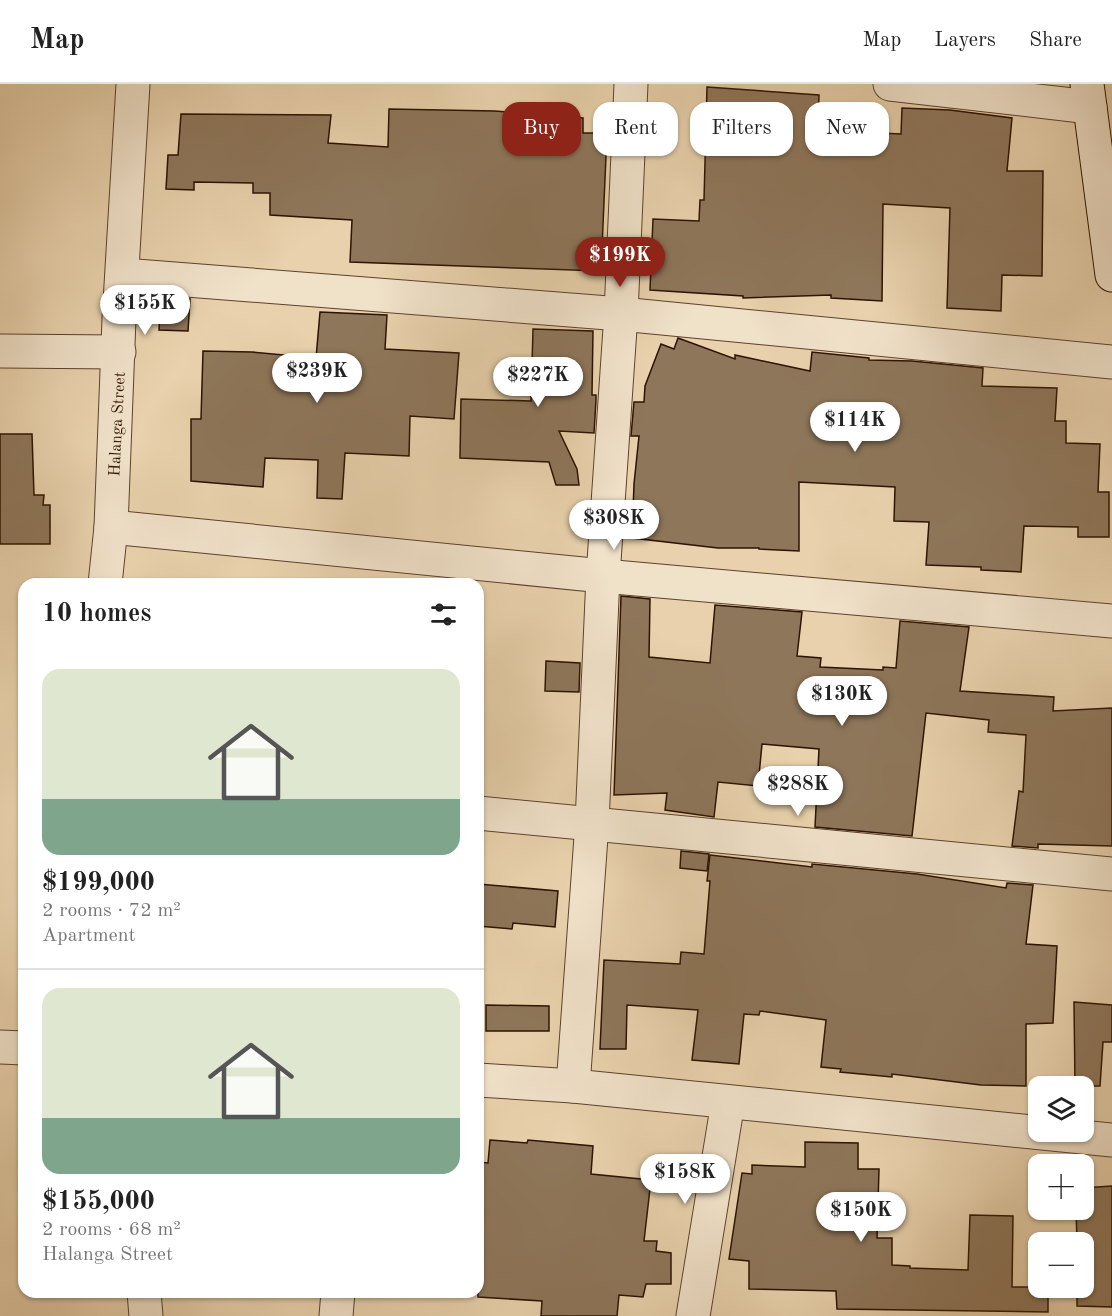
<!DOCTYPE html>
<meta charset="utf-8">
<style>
:root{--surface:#fff;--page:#f6f6f6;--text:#222;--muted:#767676;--line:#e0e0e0;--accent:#8f2418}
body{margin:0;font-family:"Old Standard TT",serif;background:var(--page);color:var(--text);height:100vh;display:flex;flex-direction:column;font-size:22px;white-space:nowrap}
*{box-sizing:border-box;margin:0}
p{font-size:20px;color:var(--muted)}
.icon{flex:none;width:33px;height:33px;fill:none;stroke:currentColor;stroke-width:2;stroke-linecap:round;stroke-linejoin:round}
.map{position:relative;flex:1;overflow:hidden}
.side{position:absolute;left:18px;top:494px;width:466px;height:720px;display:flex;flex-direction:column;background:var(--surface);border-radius:18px;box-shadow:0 2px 4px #0004}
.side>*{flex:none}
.banner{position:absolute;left:502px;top:18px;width:519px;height:54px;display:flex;gap:12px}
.fabs{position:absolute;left:1028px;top:992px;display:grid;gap:12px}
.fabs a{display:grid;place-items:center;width:66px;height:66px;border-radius:12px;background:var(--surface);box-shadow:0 2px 4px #0004;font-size:30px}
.price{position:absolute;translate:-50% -51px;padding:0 14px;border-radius:21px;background:#fff;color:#222;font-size:20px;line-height:39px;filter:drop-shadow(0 2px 3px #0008)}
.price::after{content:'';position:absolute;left:50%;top:36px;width:18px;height:14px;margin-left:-9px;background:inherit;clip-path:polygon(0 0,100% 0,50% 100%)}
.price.current{background:var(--accent);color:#fff}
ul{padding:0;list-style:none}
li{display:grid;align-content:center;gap:12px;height:318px;padding:0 24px}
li+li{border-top:2px solid var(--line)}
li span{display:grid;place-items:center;height:186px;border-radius:18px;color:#555}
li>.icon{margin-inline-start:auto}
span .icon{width:108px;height:108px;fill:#fffc;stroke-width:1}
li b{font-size:26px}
h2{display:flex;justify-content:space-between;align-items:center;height:72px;padding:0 24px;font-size:26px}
.pill{padding:0 21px;border-radius:18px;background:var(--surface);box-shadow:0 2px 4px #0004;font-size:21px;line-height:54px}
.pill.current{background:var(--accent);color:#fff}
header{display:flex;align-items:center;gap:36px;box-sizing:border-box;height:84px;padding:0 30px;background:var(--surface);border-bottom:2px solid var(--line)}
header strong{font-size:28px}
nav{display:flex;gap:33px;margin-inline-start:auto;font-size:21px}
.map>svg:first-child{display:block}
</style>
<header>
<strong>Map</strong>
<nav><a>Map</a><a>Layers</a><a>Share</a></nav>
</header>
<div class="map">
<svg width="1112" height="1232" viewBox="0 0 1112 1232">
<rect width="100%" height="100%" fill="#e8d1ac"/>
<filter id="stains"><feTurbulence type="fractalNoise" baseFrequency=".00333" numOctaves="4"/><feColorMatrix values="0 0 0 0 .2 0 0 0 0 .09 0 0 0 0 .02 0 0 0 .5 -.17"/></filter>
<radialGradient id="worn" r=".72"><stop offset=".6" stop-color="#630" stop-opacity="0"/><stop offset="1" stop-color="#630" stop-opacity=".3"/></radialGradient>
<g fill="#8e765a" stroke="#2d1301" stroke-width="1.5">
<polygon points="707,3 819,11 818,46 901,50 902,24 950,26 1012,34 1007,87 1043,87 1042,192 1002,191 1001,227 947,224 950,124 883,120 882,217 831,214 831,211 743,214 743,212 650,206 653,135 699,137 700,116 704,116"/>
<polygon points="389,25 495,27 583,34 583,49 607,49 601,187 350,178 352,136 270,131 270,109 253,109 253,99 194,98 194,106 166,105 168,71 178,71 181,30 331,31 328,59 388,63"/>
<polygon points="161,214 190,215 188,247 159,246"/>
<polygon points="320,228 387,231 385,265 459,269 454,335 410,332 409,372 345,369 342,415 317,414 318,376 265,374 263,403 191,397 191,335 201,335 203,267 252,268 316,274"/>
<polygon points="533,245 593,247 592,311 596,311 596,316 594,349 559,347 577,385 579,401 556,401 549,378 460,374 461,315 531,317"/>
<polygon points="678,254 735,275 735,271 810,287 812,268 869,274 869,276 912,277 983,284 982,302 1057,304 1055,337 1066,337 1066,359 1100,360 1098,408 1109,408 1109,453 1078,453 1078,443 1024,442 1021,488 981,486 981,483 926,481 929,438 894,437 895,403 799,398 799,467 759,465 759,464 718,464 632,454 634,400 639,352 631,352 634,318 644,318 645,302 661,260 674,265"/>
<polygon points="0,350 32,350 34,411 44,411 43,421 50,421 50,460 0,460"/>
<polygon points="621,512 650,515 649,573 710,579 715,521 802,528 797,572 821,574 820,583 883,586 883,583 896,584 900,537 969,543 960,607 1054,613 1053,627 1112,624 1112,762 1038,760 1038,764 1012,762 1019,707 1023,708 1026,651 988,648 989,636 926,629 912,752 815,743 819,665 762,660 758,702 718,698 714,733 665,726 667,709 614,711"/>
<polygon points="546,577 580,579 579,608 545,607"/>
<polygon points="681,767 709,770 707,787 680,784"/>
<polygon points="710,771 812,783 812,780 917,790 1006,804 1007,799 1033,801 1026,860 1057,862 1053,939 1026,940 1026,1002 981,1001 892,990 892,993 840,988 841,985 821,983 826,936 760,927 759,931 744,930 739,980 692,976 698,926 627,921 626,965 600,965 604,876 680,880 681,868 704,870 710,797 707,797"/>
<polygon points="478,800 558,807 555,843 513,839 512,845 478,842"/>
<polygon points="1074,918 1112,921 1112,958 1103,958 1100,1002 1075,1002"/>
<polygon points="486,921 549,922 549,947 486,947"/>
<polygon points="490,1056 527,1059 528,1056 593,1062 591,1090 651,1096 644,1157 657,1157 656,1167 671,1169 671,1200 646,1200 643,1213 619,1211 617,1232 541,1232 542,1217 478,1213 478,1078 488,1079"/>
<polygon points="805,1058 858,1059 858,1085 879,1085 877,1154 892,1154 892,1181 910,1182 910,1184 968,1186 970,1131 1013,1132 1012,1203 1048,1203 1048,1228 837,1225 836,1207 749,1205 749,1177 729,1175 742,1089 752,1090 752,1081 805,1083"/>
<polygon points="1112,1102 1112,1223 1077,1222 1077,1203 1083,1203 1083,1158 1077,1158 1076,1125 1083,1125 1083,1104"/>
</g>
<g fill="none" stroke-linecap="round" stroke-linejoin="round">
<g stroke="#5c422c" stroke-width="35">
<g id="street">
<polyline points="890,0 1090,23"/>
<polyline points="123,191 621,230 1112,278"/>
<polyline points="0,267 119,268"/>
<polyline points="111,443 603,492 1112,537"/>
<polyline points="105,500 111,443 119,235 133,0"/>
<polyline points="478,729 1112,790"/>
<polyline points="0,963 24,964"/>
<polyline points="478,996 573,1002 1112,1056"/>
<polyline points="573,1002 592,739 603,492 621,230 631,0"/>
<polyline points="144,1208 146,1232"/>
<polyline points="336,1232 338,1208"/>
<polyline points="693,1232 728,1018"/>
</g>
</g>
<g stroke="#2d1301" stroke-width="35">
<polyline id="secondary" points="1087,0 1112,191"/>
</g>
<use href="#street" stroke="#f0e1c9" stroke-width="33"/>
<use href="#secondary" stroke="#f0e1c9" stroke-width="33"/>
</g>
<g text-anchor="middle" stroke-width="5" stroke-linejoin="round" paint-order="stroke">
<g font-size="16" fill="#2d1301" stroke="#f0e1c9">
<text transform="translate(116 340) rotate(-87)" y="6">Halanga Street</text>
</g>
</g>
<rect width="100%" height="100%" filter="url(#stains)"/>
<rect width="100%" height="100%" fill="url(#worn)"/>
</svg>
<div class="fabs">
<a><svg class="icon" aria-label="layers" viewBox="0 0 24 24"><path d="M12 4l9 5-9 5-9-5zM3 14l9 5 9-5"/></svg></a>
<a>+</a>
<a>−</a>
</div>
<b class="price current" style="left:620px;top:204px">$199K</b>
<b class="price" style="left:145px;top:252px">$155K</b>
<b class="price" style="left:317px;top:320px">$239K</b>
<b class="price" style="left:538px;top:324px">$227K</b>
<b class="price" style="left:855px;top:369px">$114K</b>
<b class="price" style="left:614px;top:467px">$308K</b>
<b class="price" style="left:842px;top:643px">$130K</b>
<b class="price" style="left:798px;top:733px">$288K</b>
<b class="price" style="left:685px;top:1121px">$158K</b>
<b class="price" style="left:861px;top:1159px">$150K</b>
<div class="banner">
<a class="pill current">Buy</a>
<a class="pill">Rent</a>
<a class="pill">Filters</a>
<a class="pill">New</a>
</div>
<section class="side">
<h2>10 homes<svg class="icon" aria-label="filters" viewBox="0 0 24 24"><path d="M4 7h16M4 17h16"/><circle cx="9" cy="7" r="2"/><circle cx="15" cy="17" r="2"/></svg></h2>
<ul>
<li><span style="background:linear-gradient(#dfe7d0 70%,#7fa58c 0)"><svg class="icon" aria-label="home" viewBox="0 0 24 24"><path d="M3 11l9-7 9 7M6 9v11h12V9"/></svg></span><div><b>$199,000</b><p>2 rooms · 72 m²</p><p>Apartment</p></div></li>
<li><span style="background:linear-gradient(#dfe7d0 70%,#7fa58c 0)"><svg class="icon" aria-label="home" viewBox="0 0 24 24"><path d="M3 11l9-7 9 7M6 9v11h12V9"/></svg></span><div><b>$155,000</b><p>2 rooms · 68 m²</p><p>Halanga Street</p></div></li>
</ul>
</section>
</div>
